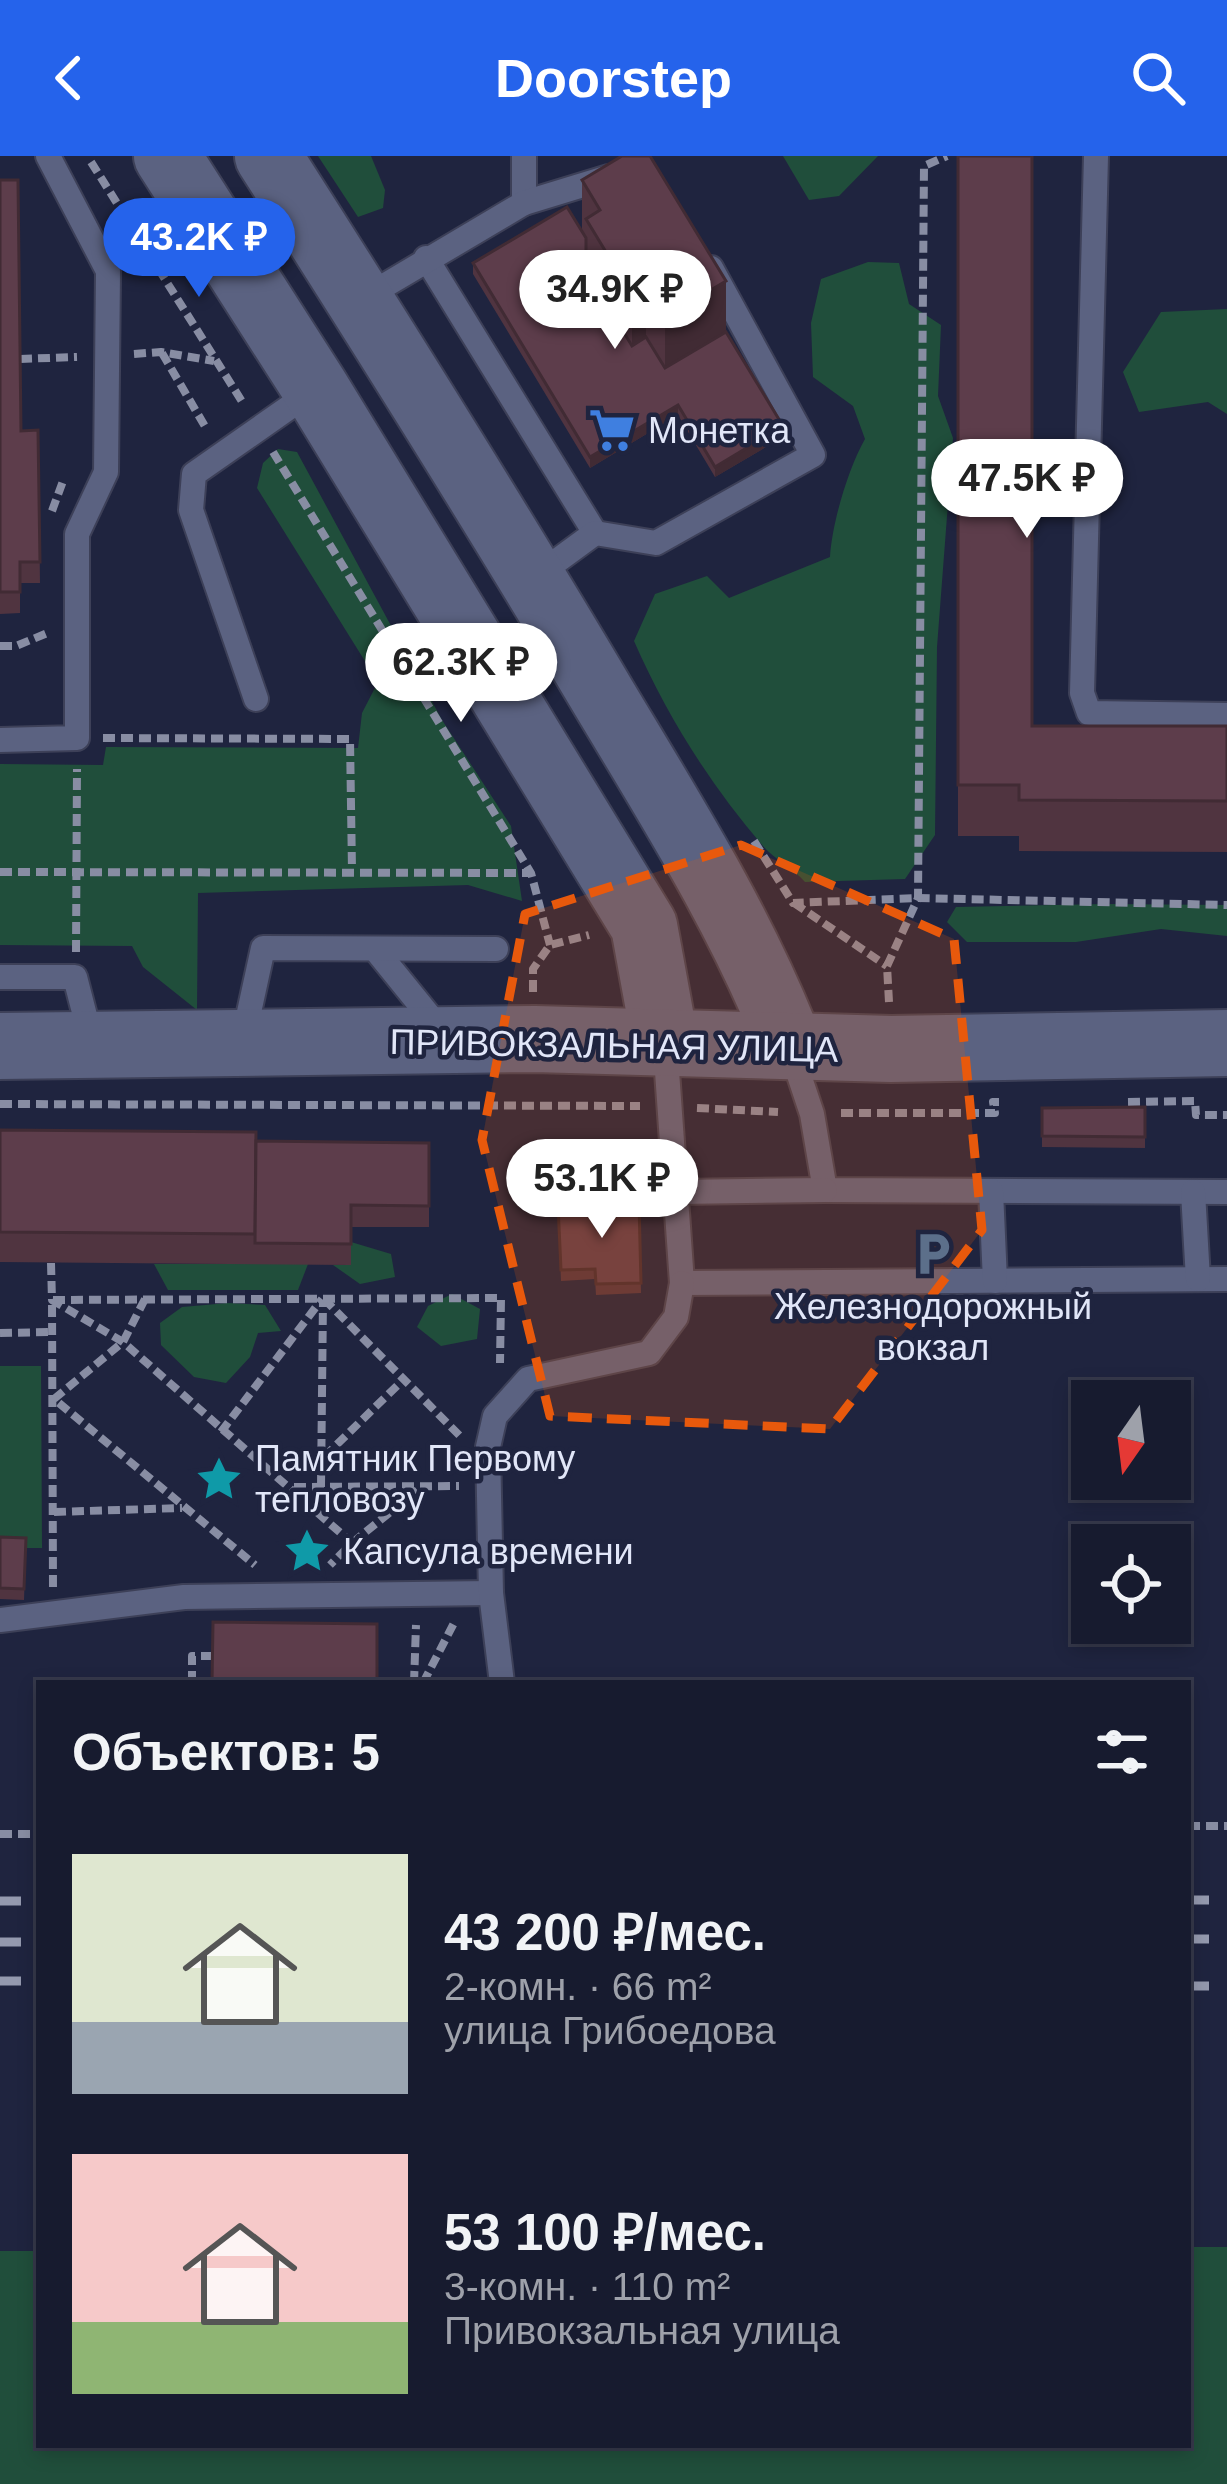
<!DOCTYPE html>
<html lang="ru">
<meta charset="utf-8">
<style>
:root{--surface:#171b2f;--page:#202437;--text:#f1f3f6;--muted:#9ea1aa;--line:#36394b;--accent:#2563eb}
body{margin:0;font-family:Helvetica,sans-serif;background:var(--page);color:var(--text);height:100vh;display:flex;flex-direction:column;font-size:45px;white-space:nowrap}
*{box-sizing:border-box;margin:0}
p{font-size:39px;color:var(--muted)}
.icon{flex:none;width:66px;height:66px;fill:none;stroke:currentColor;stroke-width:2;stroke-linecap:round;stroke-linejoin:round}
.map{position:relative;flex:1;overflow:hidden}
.drawer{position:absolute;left:36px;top:1524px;width:1155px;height:768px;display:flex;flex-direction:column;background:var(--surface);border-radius:0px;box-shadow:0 6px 18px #0003,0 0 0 3px var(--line)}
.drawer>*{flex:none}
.needle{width:78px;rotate:194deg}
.controls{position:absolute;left:1071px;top:1224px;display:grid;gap:24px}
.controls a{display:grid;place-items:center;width:120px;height:120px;border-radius:0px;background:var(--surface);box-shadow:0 6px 18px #0003,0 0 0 3px var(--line);font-size:60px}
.price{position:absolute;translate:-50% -102px;padding:0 27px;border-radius:42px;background:#fff;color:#222;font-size:39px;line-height:78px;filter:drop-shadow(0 3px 6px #0008)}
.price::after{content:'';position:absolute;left:50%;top:72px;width:36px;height:27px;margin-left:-18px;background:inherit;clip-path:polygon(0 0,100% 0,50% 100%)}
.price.current{background:var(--accent);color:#fff}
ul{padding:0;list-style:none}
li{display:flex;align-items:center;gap:36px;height:300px;padding:0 36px}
li span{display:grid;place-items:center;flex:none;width:336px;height:240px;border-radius:0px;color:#555}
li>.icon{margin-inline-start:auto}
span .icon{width:144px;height:144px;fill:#fffc;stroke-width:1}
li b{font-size:51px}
h2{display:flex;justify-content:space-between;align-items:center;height:144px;padding:0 36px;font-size:51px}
header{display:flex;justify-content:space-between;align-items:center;height:156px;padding:0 36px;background:var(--accent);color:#fff;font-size:54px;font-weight:700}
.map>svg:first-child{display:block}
</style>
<header><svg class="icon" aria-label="back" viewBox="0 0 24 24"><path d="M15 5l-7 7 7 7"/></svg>Doorstep<svg class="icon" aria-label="search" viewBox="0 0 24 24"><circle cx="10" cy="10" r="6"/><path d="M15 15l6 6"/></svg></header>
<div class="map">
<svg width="1227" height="2328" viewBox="0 0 1227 2328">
<rect width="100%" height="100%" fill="#1f243f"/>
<g fill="#204e3b">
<polygon points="318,0 371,0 385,34 383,52 358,61"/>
<polygon points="783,0 878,0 839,40 809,44"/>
<path d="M868 106 899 107 909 148 941 169 938 240 953 282 937 491 935 679 905 723 805 726C793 712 775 704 763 690 709 627 667 560 634 485L655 438 707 420 729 442 830 401C832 367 848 313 865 283L853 250 813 221 811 167 821 123Z"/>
<polygon points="1227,153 1227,258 1208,246 1139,256 1123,216 1161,156"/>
<polygon points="278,293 297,296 442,564 511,670 522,745 468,729 198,737 197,854 143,811 132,790 0,789 0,608 103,609 106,591 358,592 362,557 378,526 257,332 263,307"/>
<polygon points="1106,748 1227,749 1227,780 1161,773 1076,786 967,786 947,766 956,751"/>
<polygon points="351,1086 391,1098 395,1121 360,1128 333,1109 351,1109"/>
<polygon points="154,1108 308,1108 298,1134 168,1134"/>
<polygon points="452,1138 480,1153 477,1183 441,1190 417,1171 428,1150"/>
<polygon points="228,1147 265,1149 281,1175 258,1177 250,1201 226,1227 194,1221 161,1189 160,1167 182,1151"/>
<polygon points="0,1210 41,1210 42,1392 0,1392"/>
<polygon points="1188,2091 1227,2091 1227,2328 0,2328 0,2095 39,2095 39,2289 1188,2289"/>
</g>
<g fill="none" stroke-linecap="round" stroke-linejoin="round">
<g stroke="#3d4058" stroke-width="28">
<g id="lane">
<polyline points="1096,0 1082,537 1089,557 1227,559"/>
<polyline points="524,47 524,0"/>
<polyline points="426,102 595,377"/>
<polyline points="362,143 524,47 609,21"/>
<polyline points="535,421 595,377 656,387 813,299 711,112"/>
<polyline points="256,543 191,354 194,318 314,234"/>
<polyline points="0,584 77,582 77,378 106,316 108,115 48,0"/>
<polyline points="375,793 443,877"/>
<polyline points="0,821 75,821 92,887"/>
<polyline points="243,884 263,792 496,793"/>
<polyline points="665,887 682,1127 1227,1123"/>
<polyline points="790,892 812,958 825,1034 1227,1036"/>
<polyline points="991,1035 995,1125"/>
<polyline points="677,1036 825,1034"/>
<polyline points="1193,1036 1198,1123"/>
<polyline points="0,1464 184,1441 491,1437"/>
<polyline points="502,1527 491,1437 488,1291 495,1260 528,1223 649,1197 676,1161 682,1127"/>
</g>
</g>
<g stroke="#3d4058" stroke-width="70">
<g id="secondary">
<polyline points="167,0 316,233 644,770 665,885"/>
<path d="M268 0C383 180 496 360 605 544 674 659 741 765 790 890"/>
<polyline points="0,890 535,883 891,893 1227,887"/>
</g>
</g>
<g stroke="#888da3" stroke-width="8" stroke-dasharray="12 6" stroke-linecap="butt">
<polyline points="91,6 243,247"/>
<polyline points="162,197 206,272"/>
<polyline points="134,198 161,196 214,205"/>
<polyline points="20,203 77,201"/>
<polyline points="273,296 531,717 550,789"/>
<polyline points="52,355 63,325"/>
<polyline points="0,490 16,490 50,476"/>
<polyline points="103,582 350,583 352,714"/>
<polyline points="754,685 793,747 918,742 1227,749"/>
<polyline points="0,716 530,717"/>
<polyline points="794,747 887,810"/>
<polyline points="76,796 77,613"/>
<polyline points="533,836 533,813 550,789 589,779"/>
<polyline points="889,846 887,810 918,742 924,10 947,0"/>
<polyline points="1128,946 1195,945 1196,959 1227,959"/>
<polyline points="0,948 640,950"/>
<polyline points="697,952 778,956"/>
<polyline points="841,957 995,957 993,946 999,946"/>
<polyline points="51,1107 52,1144 123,1186 352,1387 330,1409"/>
<polyline points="145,1143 123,1186 54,1243 255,1409"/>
<polyline points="324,1143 462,1282"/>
<polyline points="0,1177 53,1176"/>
<polyline points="221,1276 322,1143"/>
<polyline points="324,1301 404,1223"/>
<polyline points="294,1331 459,1330"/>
<polyline points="321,1331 323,1144"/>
<polyline points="54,1356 182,1352"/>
<polyline points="352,1387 420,1332"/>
<polyline points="53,1431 52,1144 501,1142 500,1207"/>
<polyline points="192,1527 192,1500 212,1500"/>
<polyline points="414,1527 416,1469"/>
<polyline points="423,1527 454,1467"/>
<polyline points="1188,1670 1227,1670"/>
<polyline points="0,1678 39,1678"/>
</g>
<use href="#lane" stroke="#5b6281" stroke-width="24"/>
<use href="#secondary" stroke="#5b6281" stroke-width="66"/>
<g stroke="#9499ae" stroke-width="9" stroke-dasharray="21 21" stroke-linecap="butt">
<polyline points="1188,1744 1227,1744"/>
<polyline points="0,1745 39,1745"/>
<polyline points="1188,1783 1227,1783"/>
<polyline points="0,1786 39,1786"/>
<polyline points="0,1825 39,1825"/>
<polyline points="1188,1830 1227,1830"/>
</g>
</g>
<g fill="#503440">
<polygon points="958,0 1032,570 1227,570 1227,696 1019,695 1019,680 958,680"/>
<polygon points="0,24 21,275 38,274 40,427 20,427 20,457 0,458"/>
<polygon points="582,24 726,176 783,281 715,321 678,259 590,312 473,118 473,107 582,75"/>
<polygon points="1145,951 1145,992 1042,991 1042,952"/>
<polygon points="0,974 256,990 429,987 429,1071 351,1071 351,1109 0,1106"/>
<polygon points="601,989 600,1027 573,1027 572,990"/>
<polygon points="558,990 558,1020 543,1019 543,991"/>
<polygon points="639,1047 641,1137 596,1139 595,1123 561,1125 558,1049"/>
<polygon points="0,1381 26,1382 24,1444 0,1443"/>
</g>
<g fill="#412b34">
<polygon points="726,125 726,186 665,223 665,161"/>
<polygon points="646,130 646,192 632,201 632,139"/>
<polygon points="678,249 678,259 590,312 590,301"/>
<polygon points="783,270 783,281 715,321 715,311"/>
</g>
<g fill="#5d3d4b" stroke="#412b34" stroke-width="3">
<polygon points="622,0 650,0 726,125 665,161 646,130 632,139 586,63 600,54 582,24"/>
<polygon points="958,0 1032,0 1032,570 1227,570 1227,645 1019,644 1019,629 958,629"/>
<polygon points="0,24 18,24 21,275 38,274 40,406 20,406 20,436 0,436"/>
<polygon points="567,51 586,82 586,114 632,190 646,181 665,212 726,176 783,270 715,311 678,249 590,301 473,107"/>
<polygon points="1145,951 1145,981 1042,980 1042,952"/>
<polygon points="0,974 256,976 255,1078 0,1076"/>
<polygon points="256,985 429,987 429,1050 351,1049 351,1088 255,1087"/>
<polygon points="601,989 600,1017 573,1017 572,990"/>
<polygon points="558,990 558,1009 543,1008 543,991"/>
<polygon points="639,1047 641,1127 596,1128 595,1113 561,1114 558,1049"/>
<polygon points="0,1381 26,1382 24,1433 0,1432"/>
<polygon points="213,1466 377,1468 377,1527 212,1527"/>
</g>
<path fill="#e8590c" fill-opacity="0.2" stroke="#e8590c" stroke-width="9" stroke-dasharray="24 15" stroke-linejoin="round" d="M741 689 954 783 982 1074 830 1273 550 1260 482 984 525 758Z"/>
<defs>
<g id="supermarket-bare" transform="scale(3.6)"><path d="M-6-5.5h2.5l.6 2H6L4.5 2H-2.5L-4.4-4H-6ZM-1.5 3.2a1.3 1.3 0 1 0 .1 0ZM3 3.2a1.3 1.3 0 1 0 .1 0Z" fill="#3f7fe0" stroke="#1f243f" stroke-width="2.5" paint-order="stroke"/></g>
<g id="parking-bare" transform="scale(3.6)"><path d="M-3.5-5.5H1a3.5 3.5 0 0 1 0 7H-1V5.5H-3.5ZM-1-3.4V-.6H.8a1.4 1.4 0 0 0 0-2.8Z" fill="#5c6f8a" stroke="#1f243f" stroke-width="2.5" paint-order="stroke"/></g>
<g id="sight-bare" transform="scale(3.6)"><path d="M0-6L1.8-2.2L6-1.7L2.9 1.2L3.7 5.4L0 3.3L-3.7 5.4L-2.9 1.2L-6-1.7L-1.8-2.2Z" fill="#0f9aa8" stroke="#1f243f" stroke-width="2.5" paint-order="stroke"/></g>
</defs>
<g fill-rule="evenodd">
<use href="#supermarket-bare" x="612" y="274"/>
<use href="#parking-bare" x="933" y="1098"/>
<use href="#sight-bare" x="219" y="1323"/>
<use href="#sight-bare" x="307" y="1395"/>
</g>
<g text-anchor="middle" stroke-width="9" stroke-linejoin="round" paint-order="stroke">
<g font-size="36" fill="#e1e6f8" stroke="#1f243f" text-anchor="start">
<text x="648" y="287">Монетка</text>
<text x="933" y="1163" text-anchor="middle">Железнодорожный<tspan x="933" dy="41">вокзал</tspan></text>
<text x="255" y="1315">Памятник Первому<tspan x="255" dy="41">тепловозу</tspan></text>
<text x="343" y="1408">Капсула времени</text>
</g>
<g font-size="36" fill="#e1e6f8" stroke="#1f243f">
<text transform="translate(614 889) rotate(1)" y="13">ПРИВОКЗАЛЬНАЯ УЛИЦА</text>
</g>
</g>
</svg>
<div class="controls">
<a><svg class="needle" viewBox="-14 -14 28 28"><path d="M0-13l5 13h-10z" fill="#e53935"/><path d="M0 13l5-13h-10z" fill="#9ea1aa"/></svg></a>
<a><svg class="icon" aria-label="locate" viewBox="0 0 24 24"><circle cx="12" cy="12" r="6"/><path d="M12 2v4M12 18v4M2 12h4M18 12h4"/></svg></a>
</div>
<b class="price current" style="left:199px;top:144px">43.2K ₽</b>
<b class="price" style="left:615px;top:196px">34.9K ₽</b>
<b class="price" style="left:1027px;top:385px">47.5K ₽</b>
<b class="price" style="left:461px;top:569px">62.3K ₽</b>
<b class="price" style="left:602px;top:1085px">53.1K ₽</b>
<section class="drawer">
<h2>Объектов: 5<svg class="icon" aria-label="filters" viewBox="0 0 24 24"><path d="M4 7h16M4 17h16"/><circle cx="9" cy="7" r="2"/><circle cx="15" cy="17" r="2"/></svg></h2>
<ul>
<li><span style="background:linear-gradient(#dfe7d0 70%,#9aa5b1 0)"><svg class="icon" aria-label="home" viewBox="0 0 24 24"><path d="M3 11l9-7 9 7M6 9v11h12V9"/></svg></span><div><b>43 200 ₽/мес.</b><p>2-комн. · 66 m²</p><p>улица Грибоедова</p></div></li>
<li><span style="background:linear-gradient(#f6c9c9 70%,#8fb573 0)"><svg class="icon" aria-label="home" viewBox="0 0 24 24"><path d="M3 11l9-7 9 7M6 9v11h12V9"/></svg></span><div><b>53 100 ₽/мес.</b><p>3-комн. · 110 m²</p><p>Привокзальная улица</p></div></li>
</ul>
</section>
</div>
